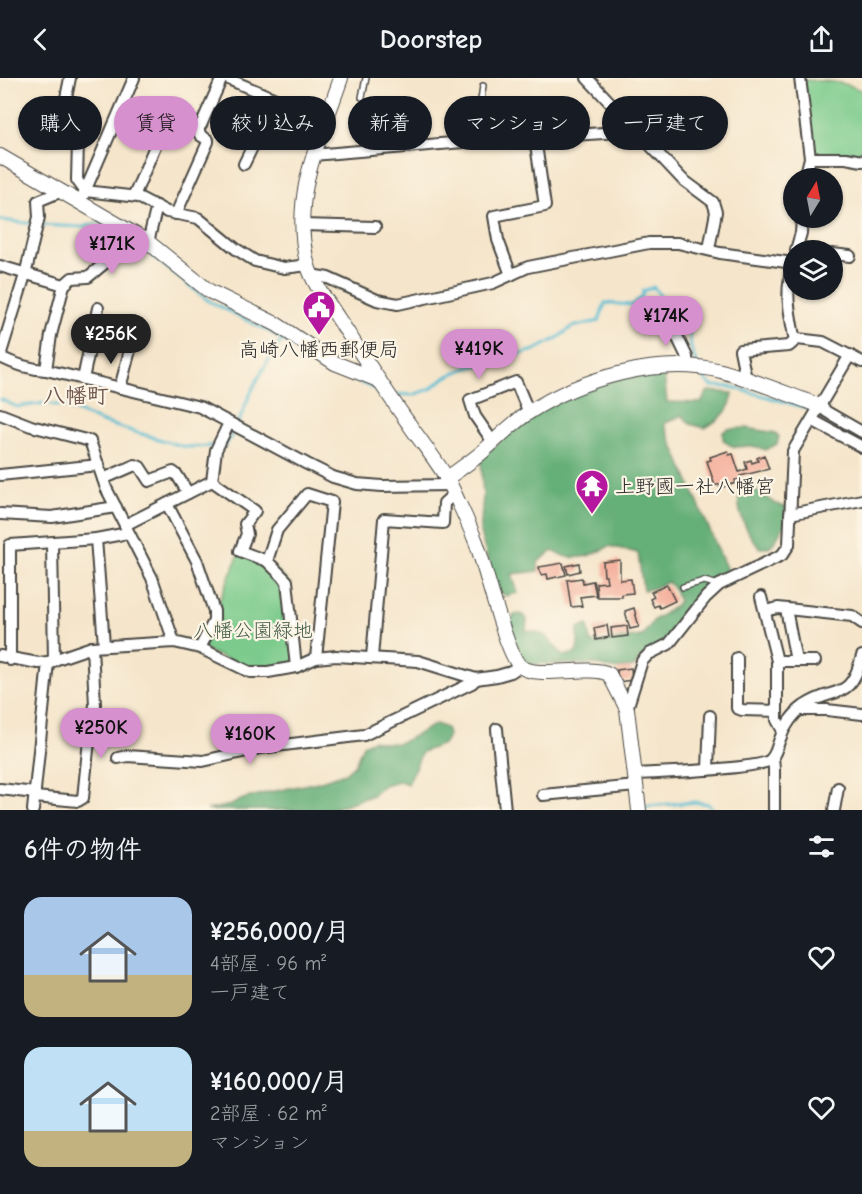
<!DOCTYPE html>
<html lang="ja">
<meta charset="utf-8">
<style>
:root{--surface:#171b24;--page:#20242c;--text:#f1f3f6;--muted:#9ea1a6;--accent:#d690ce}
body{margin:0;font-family:"Comic Neue","Klee One",sans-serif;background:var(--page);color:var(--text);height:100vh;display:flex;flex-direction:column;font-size:22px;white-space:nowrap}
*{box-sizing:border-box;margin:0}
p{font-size:20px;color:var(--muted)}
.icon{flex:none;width:33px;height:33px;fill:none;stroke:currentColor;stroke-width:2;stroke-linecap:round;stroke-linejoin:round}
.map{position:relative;height:732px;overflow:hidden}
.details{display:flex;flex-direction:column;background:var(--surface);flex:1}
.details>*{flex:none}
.hud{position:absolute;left:18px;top:18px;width:826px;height:54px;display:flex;gap:12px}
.needle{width:39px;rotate:10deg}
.tools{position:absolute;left:783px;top:90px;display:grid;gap:12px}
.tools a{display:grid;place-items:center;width:60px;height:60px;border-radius:50%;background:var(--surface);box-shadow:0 2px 4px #0004;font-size:30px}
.price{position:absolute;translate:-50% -51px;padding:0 14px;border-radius:21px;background:var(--accent);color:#111;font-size:20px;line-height:39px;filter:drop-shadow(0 2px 3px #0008)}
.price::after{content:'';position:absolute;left:50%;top:36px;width:18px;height:14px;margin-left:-9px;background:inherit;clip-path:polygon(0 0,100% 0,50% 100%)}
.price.current{background:#222;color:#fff}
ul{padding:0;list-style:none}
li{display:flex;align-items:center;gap:18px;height:150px;padding:0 24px}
li span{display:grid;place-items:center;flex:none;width:168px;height:120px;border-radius:18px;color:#555}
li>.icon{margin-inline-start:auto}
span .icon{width:72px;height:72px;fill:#fffc;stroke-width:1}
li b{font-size:26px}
h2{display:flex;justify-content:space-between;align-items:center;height:72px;padding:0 24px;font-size:26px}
.pill{padding:0 21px;border-radius:27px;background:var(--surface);box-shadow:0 2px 4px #0004;font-size:21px;line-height:54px}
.pill.current{background:var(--accent);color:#111}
header{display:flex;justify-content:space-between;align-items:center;height:78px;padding:0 24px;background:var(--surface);font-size:27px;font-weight:700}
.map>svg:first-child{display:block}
</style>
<header><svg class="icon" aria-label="back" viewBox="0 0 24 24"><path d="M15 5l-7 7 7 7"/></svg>Doorstep<svg class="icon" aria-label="share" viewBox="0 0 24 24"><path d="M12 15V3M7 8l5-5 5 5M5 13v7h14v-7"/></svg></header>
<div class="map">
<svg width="862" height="732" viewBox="0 0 862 732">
<rect width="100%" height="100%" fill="#fcf5e5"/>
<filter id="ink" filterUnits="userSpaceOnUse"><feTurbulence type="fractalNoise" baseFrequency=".0167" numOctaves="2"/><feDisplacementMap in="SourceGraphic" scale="12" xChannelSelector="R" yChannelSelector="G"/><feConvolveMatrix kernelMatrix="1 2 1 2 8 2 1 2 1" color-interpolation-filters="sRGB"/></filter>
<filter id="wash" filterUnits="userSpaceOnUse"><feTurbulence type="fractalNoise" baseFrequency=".008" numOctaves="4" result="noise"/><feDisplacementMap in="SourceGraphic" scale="24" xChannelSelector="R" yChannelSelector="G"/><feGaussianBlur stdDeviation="1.35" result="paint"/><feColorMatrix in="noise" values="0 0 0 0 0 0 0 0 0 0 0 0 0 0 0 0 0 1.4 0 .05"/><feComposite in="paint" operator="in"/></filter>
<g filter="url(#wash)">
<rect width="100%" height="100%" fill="#f5e5ca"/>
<g fill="#7ccb8c" stroke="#547b5c" stroke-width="1.5">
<path d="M804 2C823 3 845 3 862 13V81L812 76Z"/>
<polygon points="240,473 267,483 287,503 296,589 259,595 200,570"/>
</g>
<g fill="#65af78" stroke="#486d52" stroke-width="1.5">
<path d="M664 295 667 324 701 325 708 313 733 315C731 333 720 341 705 350L690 346 682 337 664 346 729 497 709 508 669 560 640 580 634 589 612 591 595 586H529L521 578 507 548 514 537 521 536 527 541 526 553C550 553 549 565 564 578L576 575 578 569V550L588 547 591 565 642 558 654 542 674 529 679 523 673 510 668 504 651 511 643 512 638 475 609 468C592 479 571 485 553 473L538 484V493L512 496 518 515 506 518 497 513 480 455 483 419 481 380 513 352 548 328 617 300Z"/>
<path d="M746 350 776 355 779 359 777 366 766 372C762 371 756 368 751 368 738 368 732 372 723 361V354L728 351Z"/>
<path d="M745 408C765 412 770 427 786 429L785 448C775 457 777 471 760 470 747 457 733 428 741 410Z"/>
<path d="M436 646 446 650 448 657 444 666 422 674 408 706 399 703 384 707 373 717 329 732H207L231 727 243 721 266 715 318 704 345 695 355 686 363 667 373 662C402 672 411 658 436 646Z"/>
</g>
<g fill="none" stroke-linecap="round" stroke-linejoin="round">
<g stroke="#55bcd3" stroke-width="3">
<polyline points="0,142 34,146"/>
<polyline points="40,147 83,149 100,144 132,164"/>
<polyline points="138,167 209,223 274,256 317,286 380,313"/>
<polyline points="701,295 705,302 712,308 732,309 807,330"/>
<path d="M395 316 413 317 430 311 446 299 464 291 535 272 556 261 572 249 599 243 605 225 632 227 642 219 643 213 654 209 669 231 688 241C691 259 688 269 697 286"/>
<polyline points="0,321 17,329 46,325 67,329 102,344 185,369 214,368"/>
<polyline points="818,336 862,361"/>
<path d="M238 346C249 315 263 288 282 262"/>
<polyline points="221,368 225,368 235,352"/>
<polyline points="643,731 646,728 697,724 708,726 713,732"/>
</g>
</g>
<g id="blocks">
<g fill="#f4ac98">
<polygon points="728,373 729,377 733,376 739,394 747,391 745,384 751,382 752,385 758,383 757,380 764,377 769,391 740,398 741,401 735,402 736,405 720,410 719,406 715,408 707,383 711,382 710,379"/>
<polygon points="620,482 620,502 631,501 633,515 622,516 622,519 597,519 596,505 607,504 606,498 604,498 603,484"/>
<polygon points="563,485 566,497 548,501 547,496 541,497 539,489"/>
<polygon points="579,485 580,493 568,496 566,488"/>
<polygon points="582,500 583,505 593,503 596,517 580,519 582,528 571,529 567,502"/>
<polygon points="667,507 675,523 660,530 658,527 654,529 650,521 654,519 651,514"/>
<polygon points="634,530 639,549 630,551 625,533"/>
<polygon points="607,547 609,559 596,562 594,550"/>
<polygon points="627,548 628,558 612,560 611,550"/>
<polygon points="631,590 632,602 618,604 617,592"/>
</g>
</g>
</g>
<g filter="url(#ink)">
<use href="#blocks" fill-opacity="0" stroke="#494743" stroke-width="1.5"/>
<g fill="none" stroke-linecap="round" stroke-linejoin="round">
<g stroke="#494743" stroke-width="8">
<g id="service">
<polyline points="362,19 366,0"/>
<polyline points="475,63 483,8"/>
<polyline points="683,509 704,503 719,507"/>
</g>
</g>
<g stroke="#494743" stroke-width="14">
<g id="minor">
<polyline points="70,0 64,30 81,37 78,64 77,102 85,113 138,119 167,134 198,140 236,171 255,183 284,190 308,187"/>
<polyline points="226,0 327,43"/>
<polyline points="587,0 682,101 713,124 716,134 709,171"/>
<polyline points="800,0 810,80 805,100"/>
<polyline points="313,77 475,63 636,53"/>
<polyline points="810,80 846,80 862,83"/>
<polyline points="244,86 275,22"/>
<polyline points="83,118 134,0"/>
<polyline points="134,118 166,42 173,39 194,49 201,47 222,0"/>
<polyline points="176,136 208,64 208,62 200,57 198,49"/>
<polyline points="302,147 375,149"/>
<polyline points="148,164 157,128"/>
<polyline points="796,172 801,155 802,140"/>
<polyline points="832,176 850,178"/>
<path d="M794 181C785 212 788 227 794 258L797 261 823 264 862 284"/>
<polyline points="0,188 64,207 51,257 46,292"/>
<polyline points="311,197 328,200 377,222 398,226 493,205 528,189 649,165 678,165 720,175 793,185"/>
<polyline points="511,197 498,162 494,138 545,128 535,60"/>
<polyline points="64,207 72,200 88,199 122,171 143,161"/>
<polyline points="652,242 670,244 687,279 688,289"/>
<polyline points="0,278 25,197 39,139 38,123 62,113"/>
<path d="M0 279C16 287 29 291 46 292L200 329 307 386 333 399 357 406 382 408 450 407"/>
<polyline points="83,301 98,230"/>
<polyline points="746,301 740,272 789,268 797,261"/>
<polyline points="120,310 130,272"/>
<polyline points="820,328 827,334 862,354"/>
<polyline points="0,336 31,348 90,363 106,410 152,500 174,564"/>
<polyline points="812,342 862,369"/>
<polyline points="493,364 475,338 470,322 516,304 529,335"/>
<polyline points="0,397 99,387"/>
<polyline points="103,401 135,387 140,389 149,403 173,394 177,397 188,415"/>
<polyline points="212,403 255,433 245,446 247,456 240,473 267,483 287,503 296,589"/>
<polyline points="167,426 197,483 214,533 214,543 200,570"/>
<polyline points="0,436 52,439 116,429"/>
<polyline points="790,436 862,422"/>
<polyline points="125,447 212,403 216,372 229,345"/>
<polyline points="96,461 104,567"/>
<polyline points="52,465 54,583"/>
<polyline points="267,483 277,452 307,416 332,424 316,580"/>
<polyline points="761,519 777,583 777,642 783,653"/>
<polyline points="786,531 796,583"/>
<polyline points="765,533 778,530 852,538 862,545"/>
<polyline points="0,578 38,585 48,584 92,569 174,564 200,570 250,594 268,594 296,589 316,580 336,578 418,583 476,601 497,598 511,594 520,588"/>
<polyline points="372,579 384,441 443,445 444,425 454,416"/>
<polyline points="737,580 737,630 742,632 777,633"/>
<polyline points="10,582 10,467 96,461 128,455"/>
<polyline points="777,583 815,583"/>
<polyline points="627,631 642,583 649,576 669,566 706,519 719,507 782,477 789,467 793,373 850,277"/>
<polyline points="799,632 827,632 862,636"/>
<polyline points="497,651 505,732"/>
<polyline points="773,679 774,691 774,732"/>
<polyline points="118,680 127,678 203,683 260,670 364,657 472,605 476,601"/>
<polyline points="708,692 710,638"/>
<path d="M634 696C655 695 760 691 770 682 776 677 777 668 780 661 784 649 793 636 804 628 835 607 850 625 862 578"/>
<polyline points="0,711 35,715"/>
<polyline points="543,717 636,708"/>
<polyline points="35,719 78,723 83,720 88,672 95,627 92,569"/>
<polyline points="33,732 48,584"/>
<polyline points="834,732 838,710"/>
</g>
</g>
<g stroke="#494743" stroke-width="16">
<g id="tertiary">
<path d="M341 0C320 63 292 112 306 180 310 202 326 221 338 240 361 275 384 311 409 346 423 367 441 387 452 410 460 428 469 446 476 464 485 487 506 576 520 588 536 602 587 586 609 596L627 631 639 732"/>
<polyline points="0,78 148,164 209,213 276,246 335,285 378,302"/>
<path d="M446 401C457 393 469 385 480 376 496 362 510 347 528 335 581 300 659 278 721 293 754 302 787 316 820 328"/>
</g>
</g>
<use href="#service" stroke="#fff" stroke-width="5"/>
<use href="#minor" stroke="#fff" stroke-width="10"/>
<use href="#tertiary" stroke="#fff" stroke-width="14"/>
</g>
</g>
<defs>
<g id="civic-pin" transform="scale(1.725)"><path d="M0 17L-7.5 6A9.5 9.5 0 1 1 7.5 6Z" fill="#b5179e" stroke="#fcf5e5"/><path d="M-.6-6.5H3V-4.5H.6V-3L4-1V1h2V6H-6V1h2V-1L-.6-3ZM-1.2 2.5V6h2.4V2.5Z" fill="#fff"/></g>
<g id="temple-pin" transform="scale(1.725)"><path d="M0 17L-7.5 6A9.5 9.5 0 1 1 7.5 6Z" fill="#b5179e" stroke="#fcf5e5"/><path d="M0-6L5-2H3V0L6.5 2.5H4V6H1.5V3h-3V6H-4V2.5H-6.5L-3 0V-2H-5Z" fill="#fff"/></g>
</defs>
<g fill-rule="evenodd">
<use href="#civic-pin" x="319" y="229"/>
<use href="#temple-pin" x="592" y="408"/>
</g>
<g text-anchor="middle" stroke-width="4.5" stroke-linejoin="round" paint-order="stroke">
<g font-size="20" fill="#2b2b2b" stroke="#fcf5e5">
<text x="319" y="278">高崎八幡西郵便局</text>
<text x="615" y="415" text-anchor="start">上野國一社八幡宮</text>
</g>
<g font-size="20" fill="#435b48" stroke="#fcf5e5">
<text x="253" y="559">八幡公園緑地</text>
</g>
<g font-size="22" font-weight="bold" fill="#715851" stroke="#fcf5e5">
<text x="76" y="325">八幡町</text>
</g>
</g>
</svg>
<div class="tools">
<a><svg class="needle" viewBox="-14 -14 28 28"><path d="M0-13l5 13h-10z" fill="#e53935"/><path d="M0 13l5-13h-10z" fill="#9ea1a6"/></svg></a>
<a><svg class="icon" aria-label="layers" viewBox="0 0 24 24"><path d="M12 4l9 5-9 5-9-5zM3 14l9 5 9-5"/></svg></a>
</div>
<b class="price" style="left:112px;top:197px">¥171K</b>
<b class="price" style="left:666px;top:269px">¥174K</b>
<b class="price current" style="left:111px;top:287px">¥256K</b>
<b class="price" style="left:479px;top:302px">¥419K</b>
<b class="price" style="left:101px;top:681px">¥250K</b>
<b class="price" style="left:250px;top:687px">¥160K</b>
<div class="hud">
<a class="pill">購入</a>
<a class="pill current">賃貸</a>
<a class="pill">絞り込み</a>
<a class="pill">新着</a>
<a class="pill">マンション</a>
<a class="pill">一戸建て</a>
</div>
</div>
<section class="details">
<h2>6件の物件<svg class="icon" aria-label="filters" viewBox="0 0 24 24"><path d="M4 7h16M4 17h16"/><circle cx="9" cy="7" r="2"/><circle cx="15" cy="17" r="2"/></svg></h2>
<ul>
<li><span style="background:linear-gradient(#a9c7e8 65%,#c2b280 0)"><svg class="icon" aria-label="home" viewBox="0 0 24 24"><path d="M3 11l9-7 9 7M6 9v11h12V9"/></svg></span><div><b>¥256,000/月</b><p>4部屋 · 96 m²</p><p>一戸建て</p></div><svg class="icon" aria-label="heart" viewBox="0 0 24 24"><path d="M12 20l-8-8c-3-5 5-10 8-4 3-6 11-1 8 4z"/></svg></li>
<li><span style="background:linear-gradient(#bfe0f5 70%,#c2b280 0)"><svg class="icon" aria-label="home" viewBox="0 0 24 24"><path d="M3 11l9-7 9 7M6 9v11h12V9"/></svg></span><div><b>¥160,000/月</b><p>2部屋 · 62 m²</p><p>マンション</p></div><svg class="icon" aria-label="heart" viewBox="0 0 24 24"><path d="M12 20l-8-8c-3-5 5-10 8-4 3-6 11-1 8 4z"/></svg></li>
</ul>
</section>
